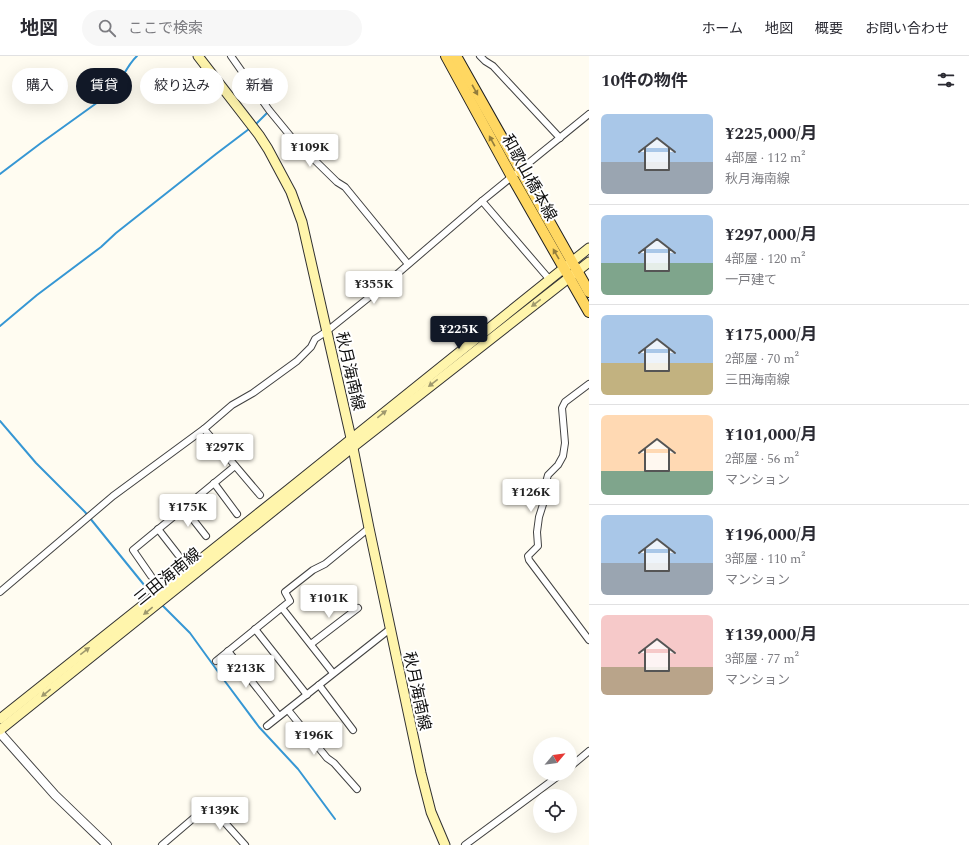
<!DOCTYPE html>
<html lang="ja">
<meta charset="utf-8">
<style>
:root{--surface:#fff;--page:#f7f7f7;--text:#2b2b33;--muted:#7c7c81;--line:#e1e1e2;--accent:#111827}
body{margin:0;font-family:Spectral,"Noto Sans JP",serif;background:var(--page);color:var(--text);height:100vh;display:flex;flex-direction:column;font-size:15px;white-space:nowrap}
*{box-sizing:border-box;margin:0}
p{font-size:13px;color:var(--muted)}
.icon{flex:none;width:22px;height:22px;fill:none;stroke:currentColor;stroke-width:2;stroke-linecap:round;stroke-linejoin:round}
.map{position:relative;flex:1;overflow:hidden}
.panel{display:flex;flex-direction:column;background:var(--surface);width:380px}
.panel>*{flex:none}
.banner{position:absolute;left:12px;top:12px;width:380px;height:36px;display:flex;gap:8px}
.needle{width:26px;rotate:61deg}
.fabs{position:absolute;left:533px;top:681px;display:grid;gap:8px}
.fabs a{display:grid;place-items:center;width:44px;height:44px;border-radius:50%;background:var(--surface);box-shadow:0 4px 16px #0002;font-size:20px}
.price{position:absolute;translate:-50% -34px;padding:0 9px;border-radius:4px;background:#fff;color:#222;font-size:13px;line-height:26px;filter:drop-shadow(0 1px 2px #0008)}
.price::after{content:'';position:absolute;left:50%;top:24px;width:12px;height:9px;margin-left:-6px;background:inherit;clip-path:polygon(0 0,100% 0,50% 100%)}
.price.on{background:var(--accent);color:#fff}
ul{padding:0;list-style:none}
li{display:flex;align-items:center;gap:12px;height:100px;padding:0 12px}
li+li{border-top:1px solid var(--line)}
li span{display:grid;place-items:center;flex:none;width:112px;height:80px;border-radius:6px;color:#555}
li>.icon{margin-inline-start:auto}
span .icon{width:48px;height:48px;fill:#fffc;stroke-width:1}
li b{font-size:17px}
h2{display:flex;justify-content:space-between;align-items:center;height:48px;padding:0 12px;font-size:17px}
.tag{padding:0 14px;border-radius:18px;background:var(--surface);box-shadow:0 4px 16px #0002;font-size:14px;line-height:36px}
.tag.on{background:var(--accent);color:#fff}
header{display:flex;align-items:center;gap:24px;box-sizing:border-box;height:56px;padding:0 20px;background:var(--surface);border-bottom:1px solid var(--line)}
header strong{font-size:19px}
nav{display:flex;gap:22px;margin-inline-start:auto;font-size:14px}
.search{width:280px;height:36px;background:var(--page);display:flex;align-items:center;gap:10px;box-sizing:border-box;padding:0 14px;border-radius:22px;color:var(--muted);font-size:15px}
main{display:flex;flex:1;min-height:0}
.map>svg:first-child{display:block}
</style>
<header>
<strong>地図</strong>
<div class="search"><svg class="icon" aria-label="search" viewBox="0 0 24 24"><circle cx="10" cy="10" r="6"/><path d="M15 15l6 6"/></svg>ここで検索</div>
<nav><a>ホーム</a><a>地図</a><a>概要</a><a>お問い合わせ</a></nav>
</header>
<main>
<div class="map">
<svg width="589" height="789" viewBox="0 0 589 789">
<rect width="100%" height="100%" fill="#fffcf1"/>
<g fill="none" stroke-linecap="round" stroke-linejoin="round">
<g stroke="#3697d4" stroke-width="2">
<polyline points="256,68 268,56"/>
<path d="M0 118 41 87 112 36C122 25 126 10 137 0"/>
<polyline points="0,270 37,239 101,191 116,177 216,98 249,73"/>
<polyline points="0,365 36,407 85,456 149,535"/>
<polyline points="163,550 190,577 224,624 259,671 298,713 335,763"/>
</g>
<g stroke="#424242" stroke-width="8">
<g id="minor">
<polyline points="231,0 269,54 292,82 337,126 345,131 408,208"/>
<polyline points="480,0 485,5 493,10 560,82"/>
<polyline points="482,145 550,224"/>
<polyline points="589,328 565,346 562,352 565,387 563,400 558,409 548,419 546,426 546,439 539,461 537,476 538,490 528,500 529,504 589,584"/>
<polyline points="204,373 260,439"/>
<polyline points="214,427 237,458"/>
<polyline points="184,452 206,480"/>
<polyline points="158,473 179,500"/>
<polyline points="151,520 133,494 235,410"/>
<polyline points="0,536 113,440 204,373 232,349 253,337 297,305 311,291 315,283 327,275 382,231 482,145 589,58"/>
<polyline points="282,552 333,617"/>
<polyline points="255,573 307,639"/>
<polyline points="311,588 358,552"/>
<polyline points="228,595 279,660"/>
<polyline points="216,605 290,545 285,536 313,514 325,508 369,472"/>
<polyline points="319,629 353,674"/>
<polyline points="288,654 327,702 334,707 357,733"/>
<polyline points="267,670 390,573"/>
<polyline points="570,711 589,695"/>
<polyline points="162,789 209,749 245,789"/>
<polyline points="465,789 561,718"/>
</g>
</g>
<g stroke="#424242" stroke-width="10">
<polyline id="tertiary" points="0,677 55,739 107,789"/>
</g>
<g stroke="#313131" stroke-width="11">
<g id="secondary">
<polyline points="198,0 259,79 268,93 291,136 302,166 351,382 369,472 421,717 431,756 445,789"/>
<polyline points="0,663 289,433 589,192"/>
<polyline points="0,674 353,391 589,206"/>
</g>
</g>
<g stroke="#202020" stroke-width="12">
<g id="primary">
<polyline points="446,0 512,121 589,256"/>
<polyline points="456,0 589,236"/>
</g>
</g>
<use href="#minor" stroke="#fff" stroke-width="6"/>
<use href="#tertiary" stroke="#fff" stroke-width="8"/>
<use href="#secondary" stroke="#fff5ac" stroke-width="9"/>
<use href="#primary" stroke="#ffd761" stroke-width="10"/>
</g>
<defs><path id="oneway-solid" d="M-6-.8H1V-3.2L6.5 0L1 3.2V.8H-6Z"/></defs>
<g fill="#937d3c">
<use href="#oneway-solid" transform="translate(475 34) rotate(61)"/>
<use href="#oneway-solid" transform="translate(492 85) rotate(-119)"/>
<use href="#oneway-solid" transform="translate(556 198) rotate(-120)"/>
</g>
<g fill="#9f996d">
<use href="#oneway-solid" transform="translate(536 247) rotate(142)"/>
<use href="#oneway-solid" transform="translate(433 327) rotate(142)"/>
<use href="#oneway-solid" transform="translate(382 358) rotate(-39)"/>
<use href="#oneway-solid" transform="translate(148 555) rotate(141)"/>
<use href="#oneway-solid" transform="translate(85 595) rotate(-38)"/>
<use href="#oneway-solid" transform="translate(46 637) rotate(141)"/>
</g>
<g text-anchor="middle" stroke-width="4" stroke-linejoin="round" paint-order="stroke">
<g font-size="16" fill="#0f0f0f" stroke="#fff">
<text transform="translate(530 121) rotate(61)" y="6">和歌山橋本線</text>
<text transform="translate(351 315) rotate(77)" y="6">秋月海南線</text>
<text transform="translate(167 520) rotate(-39)" y="6">三田海南線</text>
<text transform="translate(418 635) rotate(78)" y="6">秋月海南線</text>
</g>
</g>
</svg>
<div class="fabs">
<a><svg class="needle" viewBox="-14 -14 28 28"><path d="M0-13l5 13h-10z" fill="#e53935"/><path d="M0 13l5-13h-10z" fill="#7c7c81"/></svg></a>
<a><svg class="icon" aria-label="locate" viewBox="0 0 24 24"><circle cx="12" cy="12" r="6"/><path d="M12 2v4M12 18v4M2 12h4M18 12h4"/></svg></a>
</div>
<b class="price" style="left:310px;top:112px">¥109K</b>
<b class="price" style="left:374px;top:249px">¥355K</b>
<b class="price on" style="left:459px;top:294px">¥225K</b>
<b class="price" style="left:225px;top:412px">¥297K</b>
<b class="price" style="left:531px;top:457px">¥126K</b>
<b class="price" style="left:188px;top:472px">¥175K</b>
<b class="price" style="left:329px;top:563px">¥101K</b>
<b class="price" style="left:246px;top:633px">¥213K</b>
<b class="price" style="left:314px;top:700px">¥196K</b>
<b class="price" style="left:220px;top:775px">¥139K</b>
<div class="banner">
<a class="tag">購入</a>
<a class="tag on">賃貸</a>
<a class="tag">絞り込み</a>
<a class="tag">新着</a>
</div>
</div>
<section class="panel">
<h2>10件の物件<svg class="icon" aria-label="filters" viewBox="0 0 24 24"><path d="M4 7h16M4 17h16"/><circle cx="9" cy="7" r="2"/><circle cx="15" cy="17" r="2"/></svg></h2>
<ul>
<li><span style="background:linear-gradient(#a9c7e8 60%,#9aa5b1 0)"><svg class="icon" aria-label="home" viewBox="0 0 24 24"><path d="M3 11l9-7 9 7M6 9v11h12V9"/></svg></span><div><b>¥225,000/月</b><p>4部屋 · 112 m²</p><p>秋月海南線</p></div></li>
<li><span style="background:linear-gradient(#a9c7e8 60%,#7fa58c 0)"><svg class="icon" aria-label="home" viewBox="0 0 24 24"><path d="M3 11l9-7 9 7M6 9v11h12V9"/></svg></span><div><b>¥297,000/月</b><p>4部屋 · 120 m²</p><p>一戸建て</p></div></li>
<li><span style="background:linear-gradient(#a9c7e8 60%,#c2b280 0)"><svg class="icon" aria-label="home" viewBox="0 0 24 24"><path d="M3 11l9-7 9 7M6 9v11h12V9"/></svg></span><div><b>¥175,000/月</b><p>2部屋 · 70 m²</p><p>三田海南線</p></div></li>
<li><span style="background:linear-gradient(#ffd9b3 70%,#7fa58c 0)"><svg class="icon" aria-label="home" viewBox="0 0 24 24"><path d="M3 11l9-7 9 7M6 9v11h12V9"/></svg></span><div><b>¥101,000/月</b><p>2部屋 · 56 m²</p><p>マンション</p></div></li>
<li><span style="background:linear-gradient(#a9c7e8 60%,#9aa5b1 0)"><svg class="icon" aria-label="home" viewBox="0 0 24 24"><path d="M3 11l9-7 9 7M6 9v11h12V9"/></svg></span><div><b>¥196,000/月</b><p>3部屋 · 110 m²</p><p>マンション</p></div></li>
<li><span style="background:linear-gradient(#f6c9c9 65%,#b9a48a 0)"><svg class="icon" aria-label="home" viewBox="0 0 24 24"><path d="M3 11l9-7 9 7M6 9v11h12V9"/></svg></span><div><b>¥139,000/月</b><p>3部屋 · 77 m²</p><p>マンション</p></div></li>
</ul>
</section>
</main>
